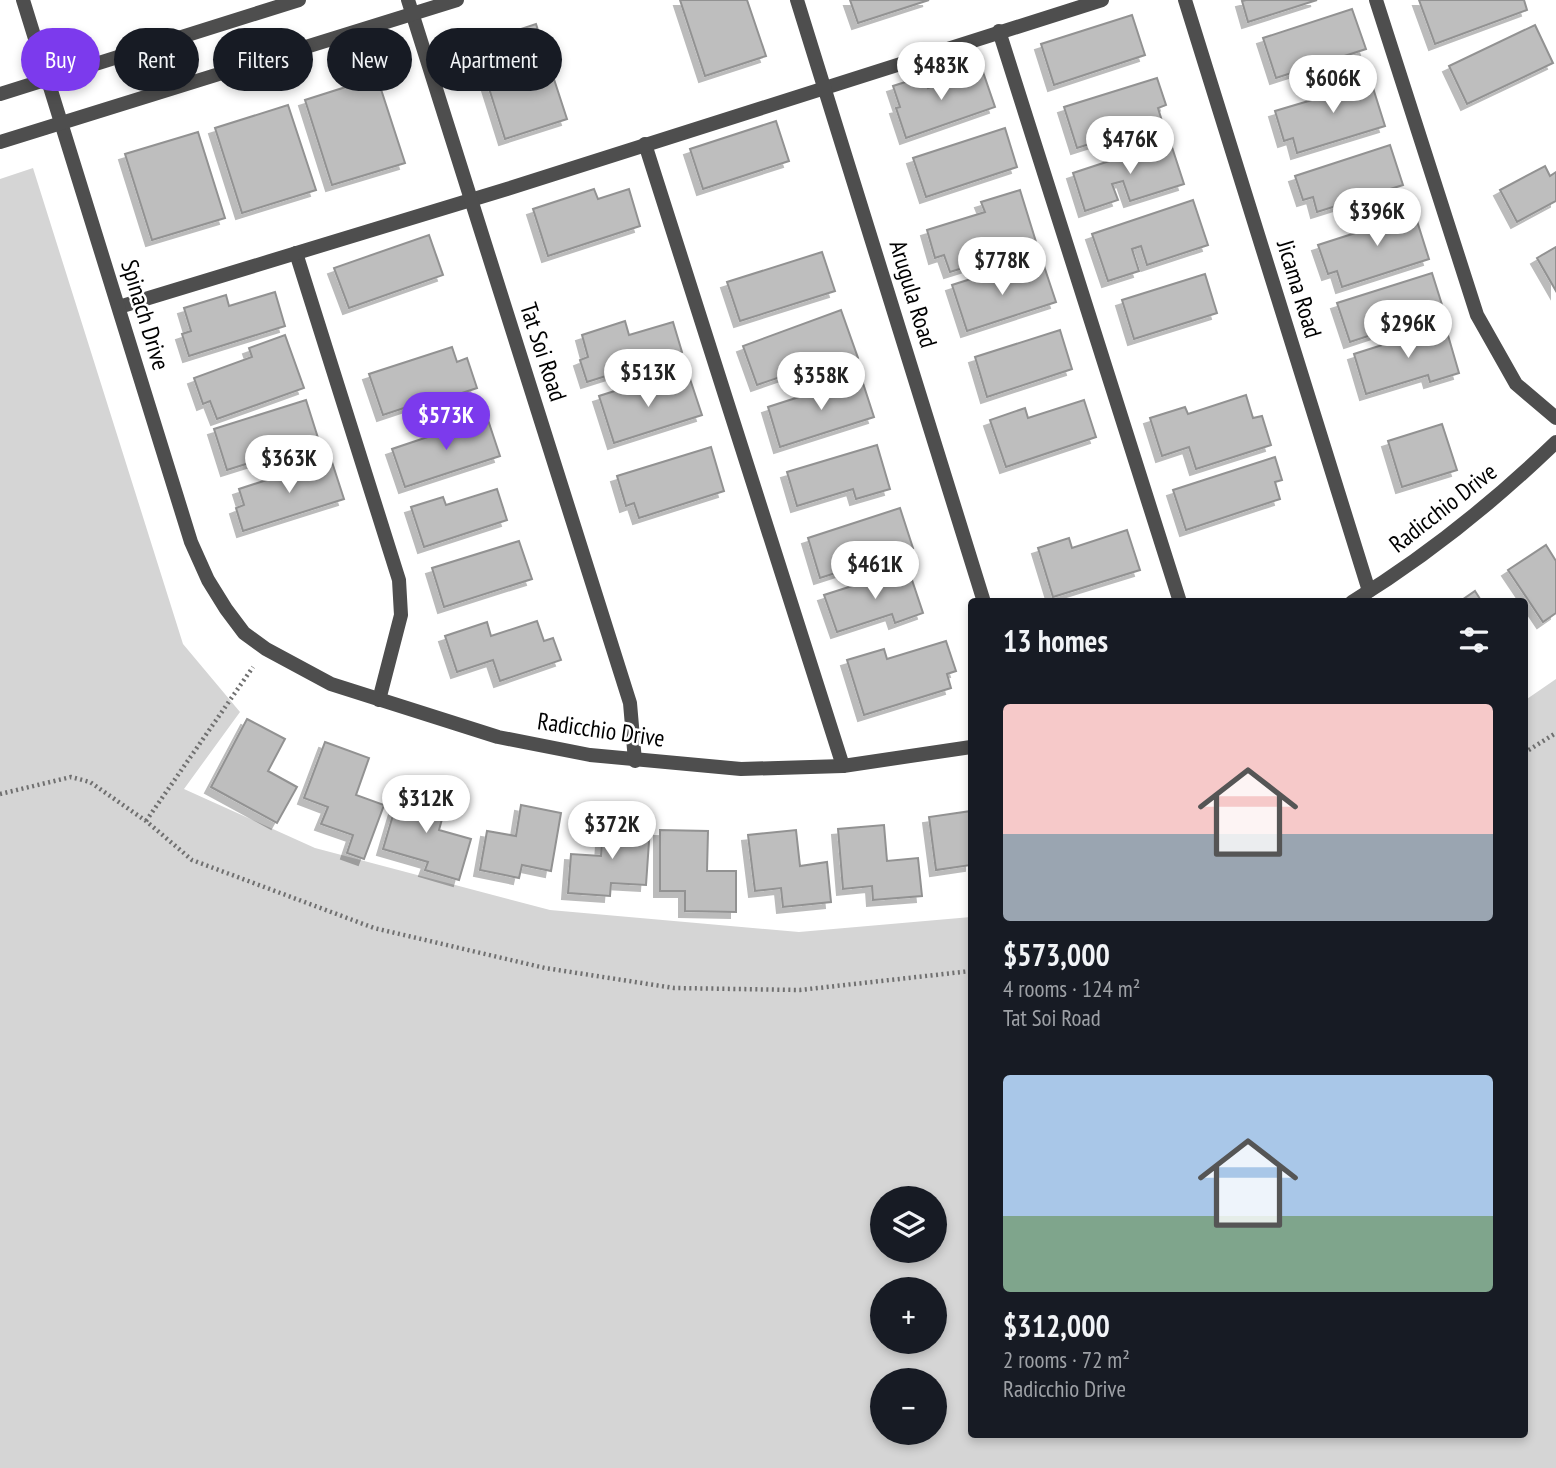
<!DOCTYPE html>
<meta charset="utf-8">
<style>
:root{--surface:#171b24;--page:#242831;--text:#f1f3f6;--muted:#9ea1a6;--accent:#7c3aed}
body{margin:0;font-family:"PT Sans Narrow",sans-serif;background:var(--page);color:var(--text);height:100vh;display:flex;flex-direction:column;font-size:26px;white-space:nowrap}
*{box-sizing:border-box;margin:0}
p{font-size:23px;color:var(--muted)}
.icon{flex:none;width:38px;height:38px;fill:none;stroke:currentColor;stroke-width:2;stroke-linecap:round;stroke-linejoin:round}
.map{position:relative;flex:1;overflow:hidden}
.drawer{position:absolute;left:968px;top:598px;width:560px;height:840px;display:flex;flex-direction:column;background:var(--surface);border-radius:7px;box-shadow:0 4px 10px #0003}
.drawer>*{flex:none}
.top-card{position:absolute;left:21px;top:28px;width:665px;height:63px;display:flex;gap:14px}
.tools{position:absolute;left:870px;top:1186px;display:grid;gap:14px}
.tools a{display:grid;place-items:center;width:77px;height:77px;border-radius:50%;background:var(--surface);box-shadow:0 4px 10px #0003;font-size:35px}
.price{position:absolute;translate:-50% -60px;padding:0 16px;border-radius:24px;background:#fff;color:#222;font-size:23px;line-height:46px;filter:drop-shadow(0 2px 4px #0008)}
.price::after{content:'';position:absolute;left:50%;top:42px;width:21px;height:16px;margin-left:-10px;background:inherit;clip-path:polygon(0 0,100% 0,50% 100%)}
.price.active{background:var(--accent);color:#fff}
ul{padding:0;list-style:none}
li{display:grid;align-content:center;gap:14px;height:371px;padding:0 35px}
li span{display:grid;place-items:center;height:217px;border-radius:7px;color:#555}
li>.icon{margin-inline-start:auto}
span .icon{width:126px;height:126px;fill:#fffc;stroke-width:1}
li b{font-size:30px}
h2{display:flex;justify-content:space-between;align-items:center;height:84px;padding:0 35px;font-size:30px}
.pill{padding:0 24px;border-radius:32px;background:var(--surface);box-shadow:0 4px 10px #0003;font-size:24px;line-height:63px}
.pill.active{background:var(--accent);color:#fff}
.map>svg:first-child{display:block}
</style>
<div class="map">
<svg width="1556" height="1468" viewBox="0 0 1556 1468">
<defs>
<filter id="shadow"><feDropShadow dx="-6" dy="6" stdDeviation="0" flood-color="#0004"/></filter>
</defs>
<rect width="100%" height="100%" fill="#fff"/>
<path fill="#d5d5d5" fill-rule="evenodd" d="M33 168 183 644 240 712 184 789 315 848 550 910 799 932 971 917V1435H1524V701L1556 679V1468H0V179ZM882 1199H934V1251H882ZM882 1290H934V1342H882ZM882 1381H934V1433H882Z"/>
<g fill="#bebebe" stroke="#929292" stroke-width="2" filter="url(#shadow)">
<polygon points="680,0 747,0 766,56 705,76"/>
<polygon points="850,0 929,0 858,23"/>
<polygon points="1246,0 1317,0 1248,22 1242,1"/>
<polygon points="1419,0 1524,0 1527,10 1435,44"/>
<polygon points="1352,9 1366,49 1276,78 1263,38"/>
<polygon points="1132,15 1145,55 1054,85 1041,44"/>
<polygon points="536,24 567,119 505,139 475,44"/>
<polygon points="1535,25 1553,63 1467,104 1449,66"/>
<polygon points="982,69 995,107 906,138 896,108 900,107 893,86 924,76 928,88"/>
<polygon points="1368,72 1385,126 1297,153 1293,138 1284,141 1275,111 1332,94 1329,84"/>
<polygon points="377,77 405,163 332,185 305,100"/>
<polygon points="1157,78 1166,105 1158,108 1162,121 1077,148 1064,107"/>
<polygon points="288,105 316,190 242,213 215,128"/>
<polygon points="776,121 789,161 703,189 690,149"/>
<polygon points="1005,128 1017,167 926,197 913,158"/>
<polygon points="198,132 225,218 152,240 125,154"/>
<polygon points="1170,141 1184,184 1130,201 1123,181 1112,184 1118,200 1085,211 1073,173"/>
<polygon points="1390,145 1403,185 1317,212 1313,197 1303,200 1295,176"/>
<polygon points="1545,166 1550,176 1556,172 1556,201 1517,222 1500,190"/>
<polygon points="594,189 598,199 629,189 640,226 548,256 533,209"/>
<polygon points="1020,190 1037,245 950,272 944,255 935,258 927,230 985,212 981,202"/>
<polygon points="1193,200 1208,245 1147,265 1141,246 1132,249 1139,271 1108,281 1092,234"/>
<polygon points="1412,205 1429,259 1342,287 1337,271 1328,274 1318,245 1377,226 1375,217"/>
<polygon points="429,235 443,275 349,308 334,268"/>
<polygon points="1556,247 1556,291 1537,258"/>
<polygon points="822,252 835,291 740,321 727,282"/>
<polygon points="1044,266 1056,302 967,331 952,285 999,270 1003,280"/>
<polygon points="1432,273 1444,311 1350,342 1337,303"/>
<polygon points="1205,274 1217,313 1134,339 1122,300"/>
<polygon points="275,292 285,326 189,356 182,334 191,331 184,308 226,295 229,306"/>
<polygon points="841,310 858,358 815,373 812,366 757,385 743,346"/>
<polygon points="625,321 629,335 673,322 682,352 587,382 580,360 588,357 582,335"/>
<polygon points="1445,325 1459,373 1430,382 1428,375 1366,394 1354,354"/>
<polygon points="1060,330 1072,369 987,397 975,357"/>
<polygon points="285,335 304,388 217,419 210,401 203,404 194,378 252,357 249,348"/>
<polygon points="452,347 457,362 467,358 477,388 438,401 437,397 383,415 369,374"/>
<polygon points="861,377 874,417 780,447 768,407"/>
<polygon points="690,379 702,415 614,443 599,396 646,381 650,392"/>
<polygon points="1246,395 1253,418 1262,416 1271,445 1196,469 1189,447 1162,456 1150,418 1185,407 1188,414"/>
<polygon points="306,400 319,441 227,470 214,429"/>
<polygon points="1084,400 1096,437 1006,467 990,420 1025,408 1028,418"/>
<polygon points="487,417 500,456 405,487 392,449"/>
<polygon points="1442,424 1457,470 1402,487 1388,441"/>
<polygon points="877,445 890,489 856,499 853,489 797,506 787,472"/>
<polygon points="711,447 724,491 639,518 634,503 626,506 617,476"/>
<polygon points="1275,457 1282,480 1275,482 1280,499 1186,530 1173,490"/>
<polygon points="331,459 344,499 243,531 236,508 244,505 239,489"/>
<polygon points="497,489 507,520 424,547 411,507 443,497 446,505"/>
<polygon points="900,508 913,548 820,578 808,538"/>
<polygon points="1127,530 1140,570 1053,597 1038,548 1069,538 1072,548"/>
<polygon points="519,541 532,579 444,607 432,568"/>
<polygon points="1546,545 1556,561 1556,613 1543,622 1508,570"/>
<polygon points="908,568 923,613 895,623 892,614 837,632 824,595"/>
<polygon points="1475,591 1482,602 1459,602"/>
<polygon points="537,621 544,641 553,638 561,660 500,681 493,660 457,672 445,636 487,622 491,636"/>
<polygon points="946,641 956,671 947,674 951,688 864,715 847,660 884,649 887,659"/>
<polygon points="247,719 285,739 268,771 297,787 277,823 211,787"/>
<polygon points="325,742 369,758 356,795 384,805 364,859 347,853 353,835 321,824 328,807 304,798"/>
<polygon points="401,788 447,801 439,830 471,839 459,880 425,870 428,862 383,849"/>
<polygon points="521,805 561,813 551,871 522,865 519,878 480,870 487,831 516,836"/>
<polygon points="971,811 971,865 936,870 929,817"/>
<polygon points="603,823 650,827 646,885 611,883 610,896 568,893 571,854 601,856"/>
<polygon points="884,825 887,861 918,858 922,896 873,900 872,886 843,889 838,829"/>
<polygon points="660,830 708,831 707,871 736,871 736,912 685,911 685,891 660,891"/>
<polygon points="796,830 800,866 827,862 831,902 783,907 781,888 755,891 748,835"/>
</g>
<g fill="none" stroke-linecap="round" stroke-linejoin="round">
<g stroke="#707070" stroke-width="4.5" stroke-dasharray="2 3.5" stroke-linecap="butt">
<polyline points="1524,753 1556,733"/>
<polyline points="0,794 71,777 90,782 146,821 192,860 374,928 545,968 674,988 800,990 971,971"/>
<polyline points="146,821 253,667"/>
</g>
<g stroke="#4e4e4e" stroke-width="14">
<polyline points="1376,0 1477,315 1516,384 1556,418"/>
<polyline points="999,31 1180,602"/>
<polyline points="645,144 843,766"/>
<polyline points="296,253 399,580 401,615 379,700"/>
<polyline points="119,307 507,189 1102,0"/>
</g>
<g stroke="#4e4e4e" stroke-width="14">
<polyline points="23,0 191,542 208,580 226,609 244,633 266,649 331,684 498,737 590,755 741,769 843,766 971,747"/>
<polyline points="408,0 630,703 635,761"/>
<polyline points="797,0 984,602"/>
<polyline points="1185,0 1369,591"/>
<polyline points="0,94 299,0"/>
<polyline points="0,142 457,0"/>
<path d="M1352 602C1425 557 1494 502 1556 442"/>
</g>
</g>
<g text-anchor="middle" stroke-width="5" stroke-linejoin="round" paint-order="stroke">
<g font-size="24" fill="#000" stroke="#fff">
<text transform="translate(1299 289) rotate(73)" y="8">Jicama Road</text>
<text transform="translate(913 294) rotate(73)" y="8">Arugula Road</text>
<text transform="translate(145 315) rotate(73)" y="8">Spinach Drive</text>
<text transform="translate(543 352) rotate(72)" y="8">Tat Soi Road</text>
<text transform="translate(1443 508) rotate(-38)" y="8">Radicchio Drive</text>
<text transform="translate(601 730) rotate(8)" y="8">Radicchio Drive</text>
</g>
</g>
</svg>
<div class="tools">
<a><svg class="icon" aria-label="layers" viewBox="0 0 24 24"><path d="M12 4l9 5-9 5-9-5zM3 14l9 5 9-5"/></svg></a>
<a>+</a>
<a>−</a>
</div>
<b class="price" style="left:941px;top:102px">$483K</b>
<b class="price" style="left:1333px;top:115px">$606K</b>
<b class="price" style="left:1130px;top:176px">$476K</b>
<b class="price" style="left:1377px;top:248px">$396K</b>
<b class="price" style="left:1002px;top:297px">$778K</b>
<b class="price" style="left:1408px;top:360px">$296K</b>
<b class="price" style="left:648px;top:409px">$513K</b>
<b class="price" style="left:821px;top:412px">$358K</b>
<b class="price active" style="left:446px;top:452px">$573K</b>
<b class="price" style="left:289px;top:495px">$363K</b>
<b class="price" style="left:875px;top:601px">$461K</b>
<b class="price" style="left:426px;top:835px">$312K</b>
<b class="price" style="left:612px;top:861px">$372K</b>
<div class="top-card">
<a class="pill active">Buy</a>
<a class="pill">Rent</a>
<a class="pill">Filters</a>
<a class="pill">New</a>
<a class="pill">Apartment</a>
</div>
<section class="drawer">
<h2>13 homes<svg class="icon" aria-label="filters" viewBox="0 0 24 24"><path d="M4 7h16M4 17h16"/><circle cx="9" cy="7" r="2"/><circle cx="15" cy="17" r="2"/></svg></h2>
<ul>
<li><span style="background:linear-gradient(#f6c9c9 60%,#9aa5b1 0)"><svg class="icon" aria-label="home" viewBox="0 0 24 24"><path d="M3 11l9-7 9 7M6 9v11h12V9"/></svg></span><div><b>$573,000</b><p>4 rooms · 124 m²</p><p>Tat Soi Road</p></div></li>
<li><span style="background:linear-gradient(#a9c7e8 65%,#7fa58c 0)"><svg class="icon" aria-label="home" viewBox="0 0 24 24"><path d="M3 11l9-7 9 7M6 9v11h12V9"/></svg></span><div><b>$312,000</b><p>2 rooms · 72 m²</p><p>Radicchio Drive</p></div></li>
</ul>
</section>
</div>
